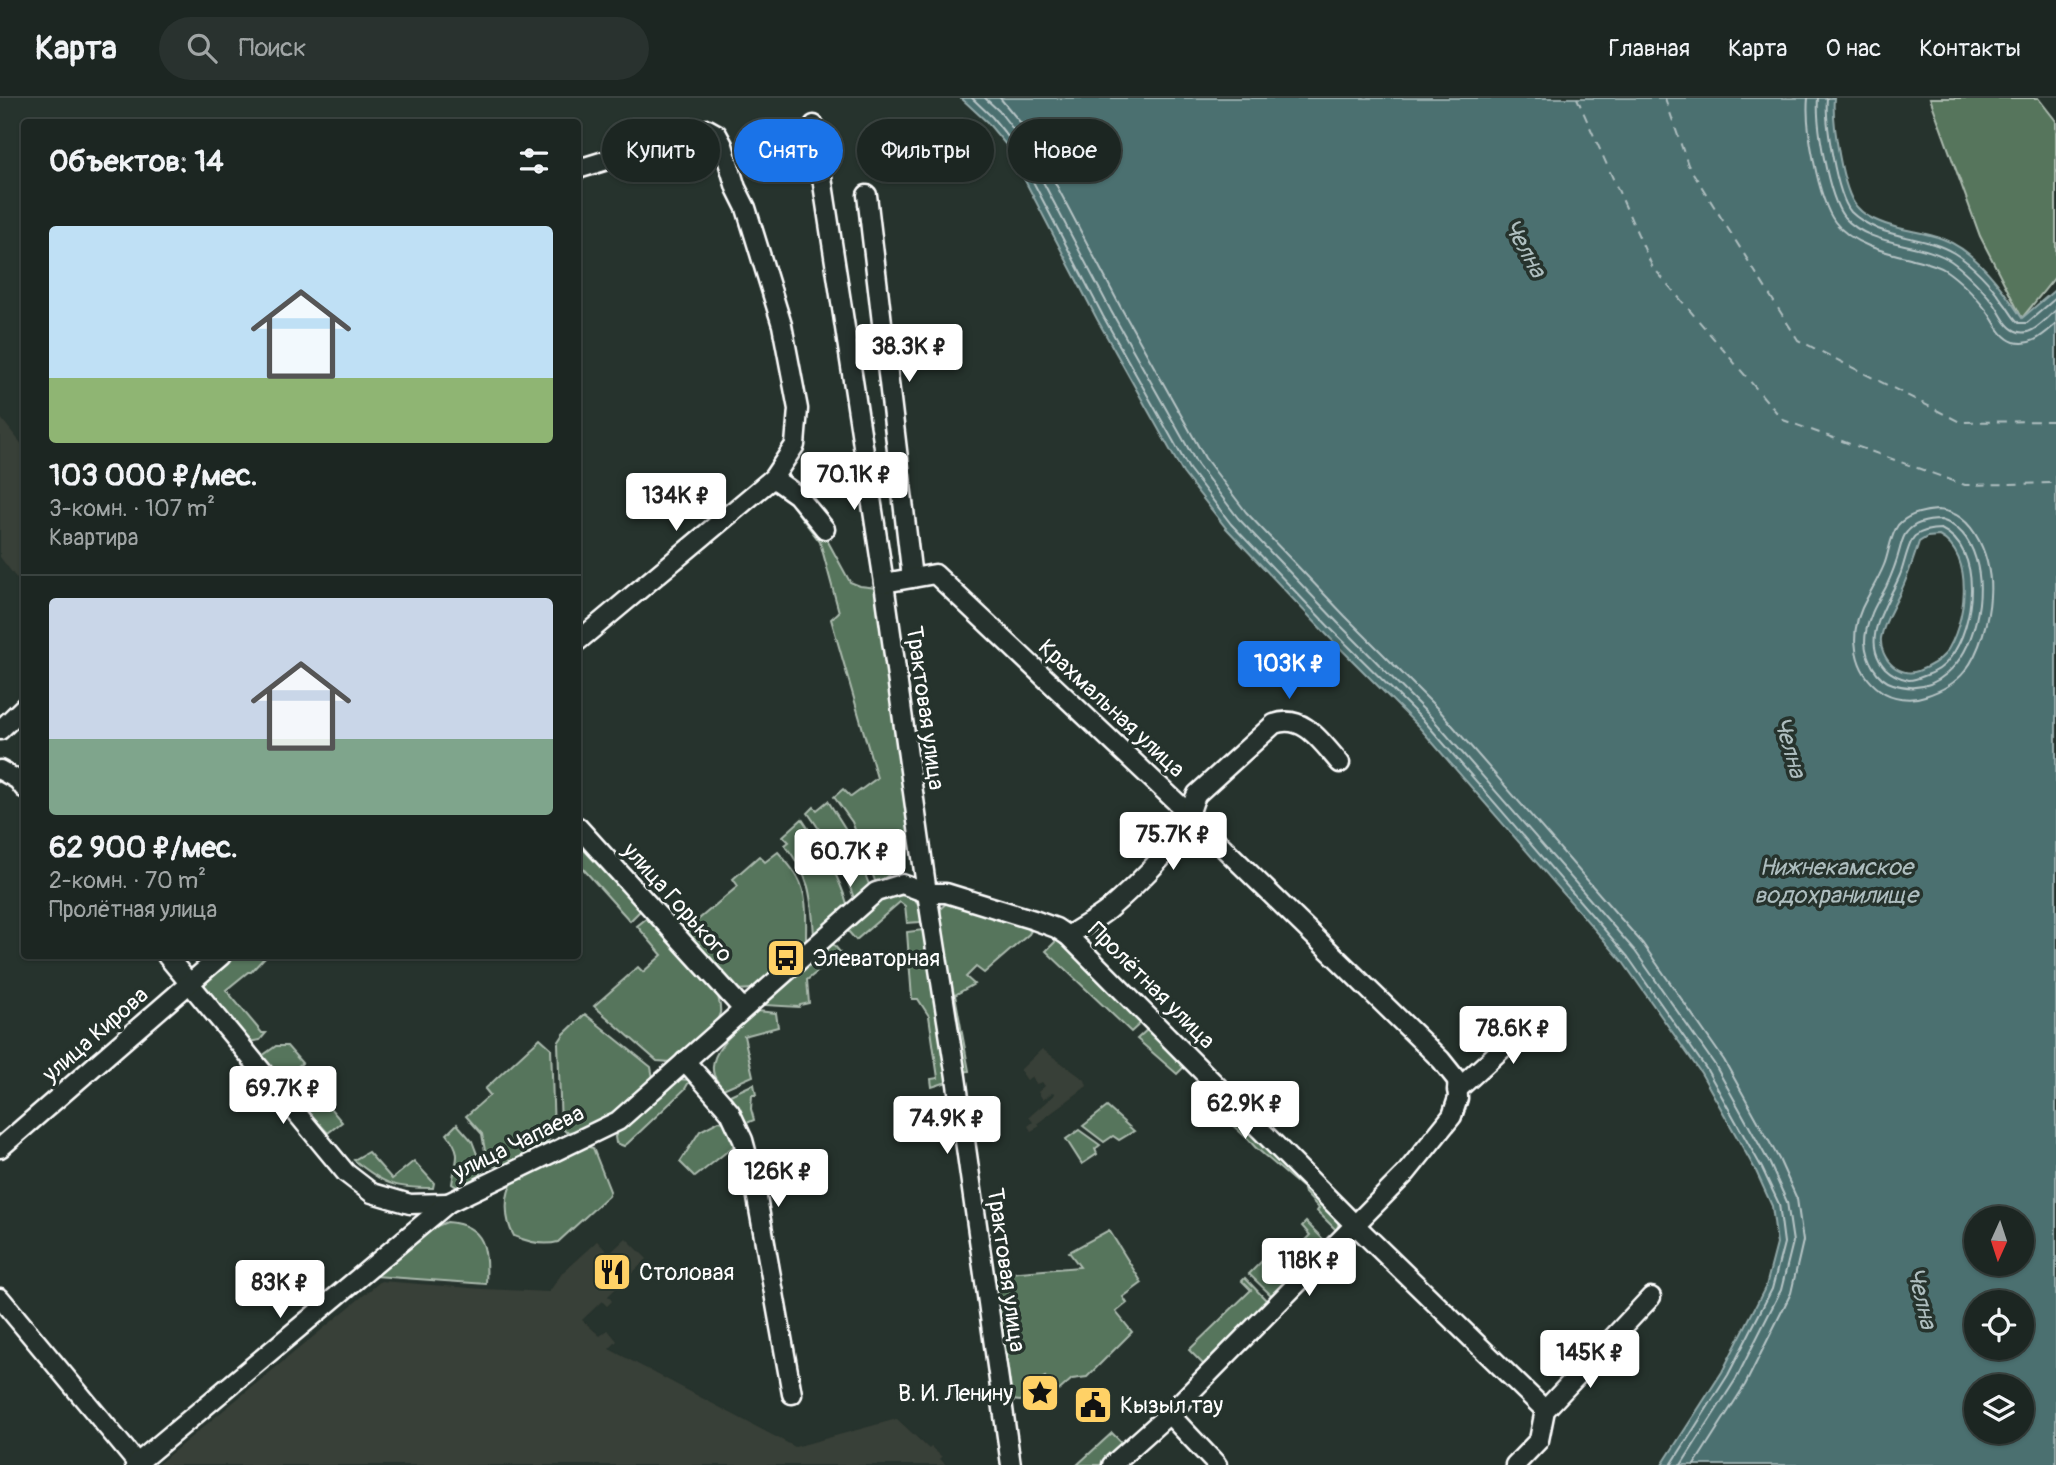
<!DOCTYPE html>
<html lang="ru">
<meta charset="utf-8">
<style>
:root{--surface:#1c2622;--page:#29322f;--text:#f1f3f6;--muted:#a0a5a5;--line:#3a4340;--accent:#1a73e8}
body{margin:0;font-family:Pangolin,sans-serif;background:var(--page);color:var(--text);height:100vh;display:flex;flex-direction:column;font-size:26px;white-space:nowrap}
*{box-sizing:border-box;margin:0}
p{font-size:23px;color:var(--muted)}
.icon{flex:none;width:38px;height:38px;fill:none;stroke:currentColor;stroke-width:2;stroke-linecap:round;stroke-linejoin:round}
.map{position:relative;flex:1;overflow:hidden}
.panel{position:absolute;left:21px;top:21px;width:560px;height:840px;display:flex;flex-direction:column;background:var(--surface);border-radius:7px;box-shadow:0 2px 5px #0004,0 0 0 2px var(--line)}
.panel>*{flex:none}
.hud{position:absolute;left:602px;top:21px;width:665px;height:63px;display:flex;gap:14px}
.needle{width:46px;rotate:183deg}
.buttons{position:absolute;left:1964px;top:1108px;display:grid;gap:14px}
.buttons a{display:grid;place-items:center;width:70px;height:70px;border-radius:50%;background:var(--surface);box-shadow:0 2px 5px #0004,0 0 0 2px var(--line);font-size:35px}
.price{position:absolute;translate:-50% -60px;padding:0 16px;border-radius:7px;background:#fff;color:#222;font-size:23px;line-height:46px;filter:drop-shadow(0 2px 4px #0008)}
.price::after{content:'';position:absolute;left:50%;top:42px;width:21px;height:16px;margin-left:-10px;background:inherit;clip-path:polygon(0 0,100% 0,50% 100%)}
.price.on{background:var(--accent);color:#fff}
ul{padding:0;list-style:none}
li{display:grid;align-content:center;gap:14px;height:371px;padding:0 28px}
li+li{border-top:2px solid var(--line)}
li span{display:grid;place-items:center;height:217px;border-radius:7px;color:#555}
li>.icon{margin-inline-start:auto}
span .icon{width:126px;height:126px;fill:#fffc;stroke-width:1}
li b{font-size:30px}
h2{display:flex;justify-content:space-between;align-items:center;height:84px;padding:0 28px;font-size:30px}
.tag{padding:0 24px;border-radius:32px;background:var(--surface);box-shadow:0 2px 5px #0004,0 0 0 2px var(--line);font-size:24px;line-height:63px}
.tag.on{background:var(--accent);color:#fff}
header{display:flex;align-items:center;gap:42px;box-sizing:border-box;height:98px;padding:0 35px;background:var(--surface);border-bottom:2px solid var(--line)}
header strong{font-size:33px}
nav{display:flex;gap:38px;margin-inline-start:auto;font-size:24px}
.search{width:490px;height:63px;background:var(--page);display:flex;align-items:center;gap:18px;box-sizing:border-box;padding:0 24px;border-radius:38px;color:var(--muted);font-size:26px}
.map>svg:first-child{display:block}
</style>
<header>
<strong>Карта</strong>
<div class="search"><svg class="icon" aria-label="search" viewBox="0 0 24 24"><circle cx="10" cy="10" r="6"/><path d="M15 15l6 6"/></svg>Поиск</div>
<nav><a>Главная</a><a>Карта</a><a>О нас</a><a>Контакты</a></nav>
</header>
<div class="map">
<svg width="2056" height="1367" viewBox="0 0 2056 1367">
<rect width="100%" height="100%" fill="#26332d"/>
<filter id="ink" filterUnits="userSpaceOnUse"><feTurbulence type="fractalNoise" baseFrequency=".0143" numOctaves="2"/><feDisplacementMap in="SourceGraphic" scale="14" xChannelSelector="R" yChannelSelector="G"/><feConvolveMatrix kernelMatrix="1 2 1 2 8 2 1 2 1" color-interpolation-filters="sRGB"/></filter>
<g filter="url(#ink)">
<g fill="#393f37">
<polygon points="0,319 24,349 24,490 0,459"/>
<polygon points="1042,951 1085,982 1087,988 1038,1025 1040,1028 1031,1033 1028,1028 1033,1024 1029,1019 1055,996 1053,994 1043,1002 1038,994 1045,988 1042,984 1036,986 1032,978 1027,982 1020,972"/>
<polygon points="626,1140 647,1161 608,1198 612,1203 607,1208 602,1203 582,1222 600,1238 608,1232 617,1243 609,1251 795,1349 897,1321 929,1351 931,1349 942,1359 940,1361 946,1367 157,1367 381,1183 483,1191 549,1194 563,1174 597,1143 609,1156"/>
</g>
<g fill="#57745c" stroke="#abbaae" stroke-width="2">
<polygon points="1930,0 2038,0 2056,23 2056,178 2022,220 1980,138"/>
<path d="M784 397 793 400 826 440 850 484 860 488 877 490 912 735C906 758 898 774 876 785L852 724 834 699 843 691 851 699 877 680 831 521 839 514 820 444Z"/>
<path d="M828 703 850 738 870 789 855 803C844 770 828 743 808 715L814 709 817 712Z"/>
<path d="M802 721C820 748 839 776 848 809L814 837C811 796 811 781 785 747L789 744 783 738Z"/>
<polygon points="583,751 641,812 630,823 578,765 578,756"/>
<path d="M778 754C785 762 793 771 798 780 808 798 806 822 806 842L794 851 792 850 775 865 778 868 752 891 737 892 659 810 662 807 680 829 693 826 738 788 733 781 759 758 765 764Z"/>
<path d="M898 797C914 797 920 805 924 819L920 824 907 825 905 808 900 804 856 842 847 832 882 802Z"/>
<polygon points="949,803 1033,829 1029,836 984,875 976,869 966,879 974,886 955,897 969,973 964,974 939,823 941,810"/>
<path d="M647 820 718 898C719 903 721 909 720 915 716 931 683 953 671 964L657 963 594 908 638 869 643 874 662 857 637 828Z"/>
<polygon points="923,832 928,836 947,984 932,989 931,981 938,980 929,918 918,901 912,901 907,834"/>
<polygon points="1058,841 1081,859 1143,923 1131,934 1046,853"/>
<polygon points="833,846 841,855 807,882 809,905 800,907 799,909 764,907"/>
<polygon points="233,858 266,858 251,874 248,874 226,892 262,935 266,935 260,942 248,944 205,892 205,882"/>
<path d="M757 913 776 915 778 929 744 938 753 978 723 991C720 987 716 982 714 977 706 953 742 927 757 913Z"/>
<path d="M585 916 651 969 653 980C631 999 596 1034 566 1034L561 1029 558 945 564 936Z"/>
<polygon points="1149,930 1186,967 1177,976 1137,941"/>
<polygon points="540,940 551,950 554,1032 548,1043 501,1070 489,1067 487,1064 482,1036 466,1018 490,997 485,991"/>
<polygon points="276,948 287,948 302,965 282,981 262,958"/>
<polygon points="678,981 690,982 685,991 628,1045 624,1048 616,1045 615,1039 619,1030"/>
<polygon points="308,984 342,1024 328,1035 293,997"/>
<polygon points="754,986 756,997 752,997 751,1011 754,1022 747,1025 730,997"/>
<polygon points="1220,1002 1339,1121 1337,1133 1317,1113 1319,1110 1305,1095 1304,1091 1255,1049 1248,1041 1213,1010"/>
<polygon points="1107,1009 1134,1033 1119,1042 1113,1038 1104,1044 1083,1028"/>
<polygon points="719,1023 729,1025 747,1081 742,1082 734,1048 695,1079 680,1064 700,1033"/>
<path d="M457 1026 472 1043 483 1072 479 1079 457 1089 452 1086C455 1062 464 1058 447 1036Z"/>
<polygon points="1079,1032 1100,1047 1095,1051 1097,1056 1082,1066 1066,1041"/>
<path d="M585 1048 593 1050 610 1093 608 1098 558 1144C543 1148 528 1144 514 1138 505 1123 503 1095 515 1081Z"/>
<path d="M368 1054 392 1081 414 1063 434 1085 433 1090C393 1090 385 1087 354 1062Z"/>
<path d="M447 1124C486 1127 488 1152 486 1186L374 1178 427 1132Z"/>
<polygon points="1306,1124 1326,1144 1292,1178 1269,1157 1274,1153 1286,1162 1310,1137 1302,1128"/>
<polygon points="1109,1132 1142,1185 1123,1199 1127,1205 1116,1214 1132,1234 1087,1279 1072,1281 1055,1296 1045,1279 1029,1289 1027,1293 1023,1293 1022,1295 1025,1299 1021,1303 1010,1302 995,1176 1080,1169 1069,1154"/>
<polygon points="1262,1163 1285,1185 1272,1198 1249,1176"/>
<polygon points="1245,1180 1268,1204 1204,1267 1189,1252 1251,1192 1242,1183"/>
<polygon points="1112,1335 1125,1348 1102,1367 1077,1367"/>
</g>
<path fill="#4b6f70" stroke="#93a9a9" stroke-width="2" fill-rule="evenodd" d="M961 0H1834C1832 22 1842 93 1857 109 1863 116 1872 121 1880 124 1900 133 1923 133 1943 141 1976 153 2003 191 2022 220L2056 191V1367H1662L1722 1274 1766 1188 1777 1146 1772 1108 1756 1073 1701 975 1623 864 1419 629 1326 536 1226 430 1183 375 1097 221 1007 48 987 24ZM1939 438C1976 457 1966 527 1945 556 1938 564 1928 569 1918 573 1910 576 1900 574 1893 568 1885 561 1880 550 1881 540 1884 523 1893 510 1900 495 1908 479 1913 462 1919 444L1927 439ZM2021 1120V1166H1976V1120ZM1976 1204H2021V1250H1976ZM1976 1288H2021V1334H1976Z"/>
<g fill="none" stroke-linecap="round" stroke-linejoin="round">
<g stroke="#b7c5c6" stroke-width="2">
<polyline points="972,0 992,19 1013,45 1103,218 1189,371 1231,426 1331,531 1425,624 1628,859 1707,972 1762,1070 1779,1106 1784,1145 1772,1191 1728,1277 1671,1367"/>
<polyline points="985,0 999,13 1020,40 1111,213 1197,366 1238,420 1338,525 1431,619 1635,853 1715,967 1770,1066 1787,1104 1793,1144 1781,1192 1736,1281 1681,1367"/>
<polyline points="1000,0 1029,35 1120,208 1205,360 1246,414 1345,518 1439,612 1643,846 1724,962 1779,1061 1797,1101 1803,1143 1791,1195 1745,1287 1694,1367"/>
<path d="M1808 0C1805 28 1818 101 1835 124 1851 146 1884 154 1910 160 1922 164 1934 165 1945 172 1960 182 1975 198 1987 213 1995 224 2000 239 2014 244 2032 249 2044 236 2056 226"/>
<path d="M1818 0C1816 26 1828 99 1844 119 1871 150 1921 143 1951 163 1967 174 1981 190 1993 204 2000 213 2005 229 2016 233 2031 240 2046 221 2056 212"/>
<path d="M1827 0C1825 23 1836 96 1851 114 1858 121 1869 127 1878 131 1903 141 1931 141 1954 155 1972 166 1991 186 2003 204 2009 211 2012 219 2019 225H2027L2056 200"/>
<path d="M1937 412C1976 413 1993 465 1990 498 1989 520 1980 554 1965 573 1955 586 1941 593 1925 598 1911 603 1892 601 1880 592 1854 573 1849 538 1862 510 1869 495 1878 482 1884 467 1889 455 1890 438 1898 427 1908 416 1923 413 1937 412Z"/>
<path d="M1941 422C2012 443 1979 615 1893 586 1876 581 1866 560 1865 544 1865 536 1868 525 1871 518 1874 508 1881 499 1886 489 1891 478 1896 466 1899 454 1901 448 1902 439 1907 434 1915 424 1929 422 1941 422Z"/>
<path d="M1941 431C1984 451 1975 528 1950 560 1944 569 1934 575 1924 578 1919 580 1914 582 1909 582 1899 580 1892 577 1885 570 1859 541 1888 506 1900 477 1904 468 1908 444 1915 438 1923 432 1932 431 1941 431Z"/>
</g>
<g stroke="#aebebf" stroke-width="2" stroke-dasharray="9 7" stroke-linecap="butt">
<polyline points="1577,0 1652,168 1783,322 1965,387 2056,385"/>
<polyline points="1665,0 1688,67 1798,242 1960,324 2056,323"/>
</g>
<g stroke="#fff" stroke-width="23">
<g id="minor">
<polyline points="814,27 884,485 927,795 956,979 1011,1367"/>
<polyline points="578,71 708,31 717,36 723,47 736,90 746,110 782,227 798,311 795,347 773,380 578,543"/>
<polyline points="867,97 912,480"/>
<polyline points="773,380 797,397 825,431"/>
<polyline points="884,485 935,476 1188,715 1441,962 1457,982 1458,1000 1452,1018 1406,1075 1169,1316 1112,1367"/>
<polyline points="0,632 24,609"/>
<polyline points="0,672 18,682 24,690"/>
<polyline points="578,729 743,911"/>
<path d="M1068 838C1081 829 1097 821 1109 811 1130 793 1170 754 1184 731 1190 721 1190 708 1197 696L1274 626C1304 615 1322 645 1340 665"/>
<polyline points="167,858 346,1075 372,1095 410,1106 448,1105"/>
<polyline points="685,963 730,1014 743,1042 754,1083 792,1296"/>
<polyline points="1457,992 1504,949 1508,940 1503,926"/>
<polyline points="0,1050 221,858"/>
<polyline points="0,1200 137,1365"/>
<polyline points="1169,1316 1217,1367"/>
<polyline points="135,1367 448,1105 618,1023 876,794 902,786 927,795 946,795 1034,822 1056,830 1068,838 1354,1126 1545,1312"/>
<polyline points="1515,1367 1539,1342 1545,1312 1651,1199"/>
</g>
</g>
<use href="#minor" stroke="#26332d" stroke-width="18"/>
</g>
</g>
<defs>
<g id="bus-square" transform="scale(2.0125)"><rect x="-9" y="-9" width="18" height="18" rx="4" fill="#ffd166" stroke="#26332d"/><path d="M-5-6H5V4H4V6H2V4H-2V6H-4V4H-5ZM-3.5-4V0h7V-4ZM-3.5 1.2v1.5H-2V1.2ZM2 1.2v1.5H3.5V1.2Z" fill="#111"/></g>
<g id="restaurant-square" transform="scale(2.0125)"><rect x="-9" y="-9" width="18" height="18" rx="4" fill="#ffd166" stroke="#26332d"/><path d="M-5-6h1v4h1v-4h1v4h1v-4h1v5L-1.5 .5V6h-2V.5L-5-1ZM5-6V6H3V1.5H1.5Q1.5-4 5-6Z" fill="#111"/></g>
<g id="sight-square" transform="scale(2.0125)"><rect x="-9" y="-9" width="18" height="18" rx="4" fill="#ffd166" stroke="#26332d"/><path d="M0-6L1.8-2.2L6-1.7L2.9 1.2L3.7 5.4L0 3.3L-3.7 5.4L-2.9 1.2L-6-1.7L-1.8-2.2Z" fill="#111"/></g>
<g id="civic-square" transform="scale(2.0125)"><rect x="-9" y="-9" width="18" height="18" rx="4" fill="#ffd166" stroke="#26332d"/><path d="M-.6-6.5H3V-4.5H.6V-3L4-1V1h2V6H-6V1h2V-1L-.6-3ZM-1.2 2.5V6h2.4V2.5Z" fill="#111"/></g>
</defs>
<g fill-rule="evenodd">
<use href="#bus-square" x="786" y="860"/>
<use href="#restaurant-square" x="612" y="1174"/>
<use href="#sight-square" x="1040" y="1295"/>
<use href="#civic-square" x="1093" y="1307"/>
</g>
<g text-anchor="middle" stroke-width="7" stroke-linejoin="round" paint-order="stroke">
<g font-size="23" fill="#fff" stroke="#26332d">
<text transform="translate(926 610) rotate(82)" y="8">Трактовая улица</text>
<text transform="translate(1112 610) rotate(43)" y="8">Крахмальная улица</text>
<text transform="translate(678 804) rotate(48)" y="8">улица Горького</text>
<text transform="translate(1152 887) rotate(45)" y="8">Пролётная улица</text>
<text transform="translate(95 936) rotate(-41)" y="8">улица Кирова</text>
<text transform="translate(518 1044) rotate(-26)" y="8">улица Чапаева</text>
<text transform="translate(1007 1172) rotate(82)" y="8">Трактовая улица</text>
</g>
<g font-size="23" fill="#fff" stroke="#26332d" text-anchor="start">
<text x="813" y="868">Элеваторная</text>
<text x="639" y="1182">Столовая</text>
<text x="1013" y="1303" text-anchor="end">В. И. Ленину</text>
<text x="1120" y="1315">Кызыл тау</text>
</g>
<g font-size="24" font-style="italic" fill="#aebebf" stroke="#26332d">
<text transform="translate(1525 150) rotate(61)" y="8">Челна</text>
<text transform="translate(1790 649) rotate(74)" y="8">Челна</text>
<text x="1836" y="777">Нижнекамское<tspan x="1836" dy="28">водохранилище</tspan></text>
<text transform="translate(1922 1200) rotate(77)" y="8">Челна</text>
</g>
</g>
</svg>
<div class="buttons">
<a><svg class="needle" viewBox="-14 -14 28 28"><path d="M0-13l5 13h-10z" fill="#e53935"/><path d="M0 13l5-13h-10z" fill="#a0a5a5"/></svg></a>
<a><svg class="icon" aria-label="locate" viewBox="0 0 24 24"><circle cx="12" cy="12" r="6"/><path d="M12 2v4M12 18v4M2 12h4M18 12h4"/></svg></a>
<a><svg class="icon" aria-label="layers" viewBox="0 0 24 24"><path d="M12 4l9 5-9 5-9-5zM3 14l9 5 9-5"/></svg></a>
</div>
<b class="price" style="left:909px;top:286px">38.3K ₽</b>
<b class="price" style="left:854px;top:414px">70.1K ₽</b>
<b class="price" style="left:676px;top:435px">134K ₽</b>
<b class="price on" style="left:1289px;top:603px">103K ₽</b>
<b class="price" style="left:1173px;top:774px">75.7K ₽</b>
<b class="price" style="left:850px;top:791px">60.7K ₽</b>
<b class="price" style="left:1513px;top:968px">78.6K ₽</b>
<b class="price" style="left:283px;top:1028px">69.7K ₽</b>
<b class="price" style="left:1245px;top:1043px">62.9K ₽</b>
<b class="price" style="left:947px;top:1058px">74.9K ₽</b>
<b class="price" style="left:778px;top:1111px">126K ₽</b>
<b class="price" style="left:1309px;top:1200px">118K ₽</b>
<b class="price" style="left:280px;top:1222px">83K ₽</b>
<b class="price" style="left:1590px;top:1292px">145K ₽</b>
<div class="hud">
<a class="tag">Купить</a>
<a class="tag on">Снять</a>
<a class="tag">Фильтры</a>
<a class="tag">Новое</a>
</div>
<section class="panel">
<h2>Объектов: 14<svg class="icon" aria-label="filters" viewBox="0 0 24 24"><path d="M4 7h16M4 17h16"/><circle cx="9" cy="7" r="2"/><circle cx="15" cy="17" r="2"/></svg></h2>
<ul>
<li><span style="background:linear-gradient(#bfe0f5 70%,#8fb573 0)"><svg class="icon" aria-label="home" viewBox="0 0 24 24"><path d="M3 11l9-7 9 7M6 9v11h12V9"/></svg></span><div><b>103 000 ₽/мес.</b><p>3-комн. · 107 m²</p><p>Квартира</p></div></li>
<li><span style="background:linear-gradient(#c9d6e8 65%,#7fa58c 0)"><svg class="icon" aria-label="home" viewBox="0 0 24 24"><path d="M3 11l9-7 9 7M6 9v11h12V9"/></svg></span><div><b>62 900 ₽/мес.</b><p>2-комн. · 70 m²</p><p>Пролётная улица</p></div></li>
</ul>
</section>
</div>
